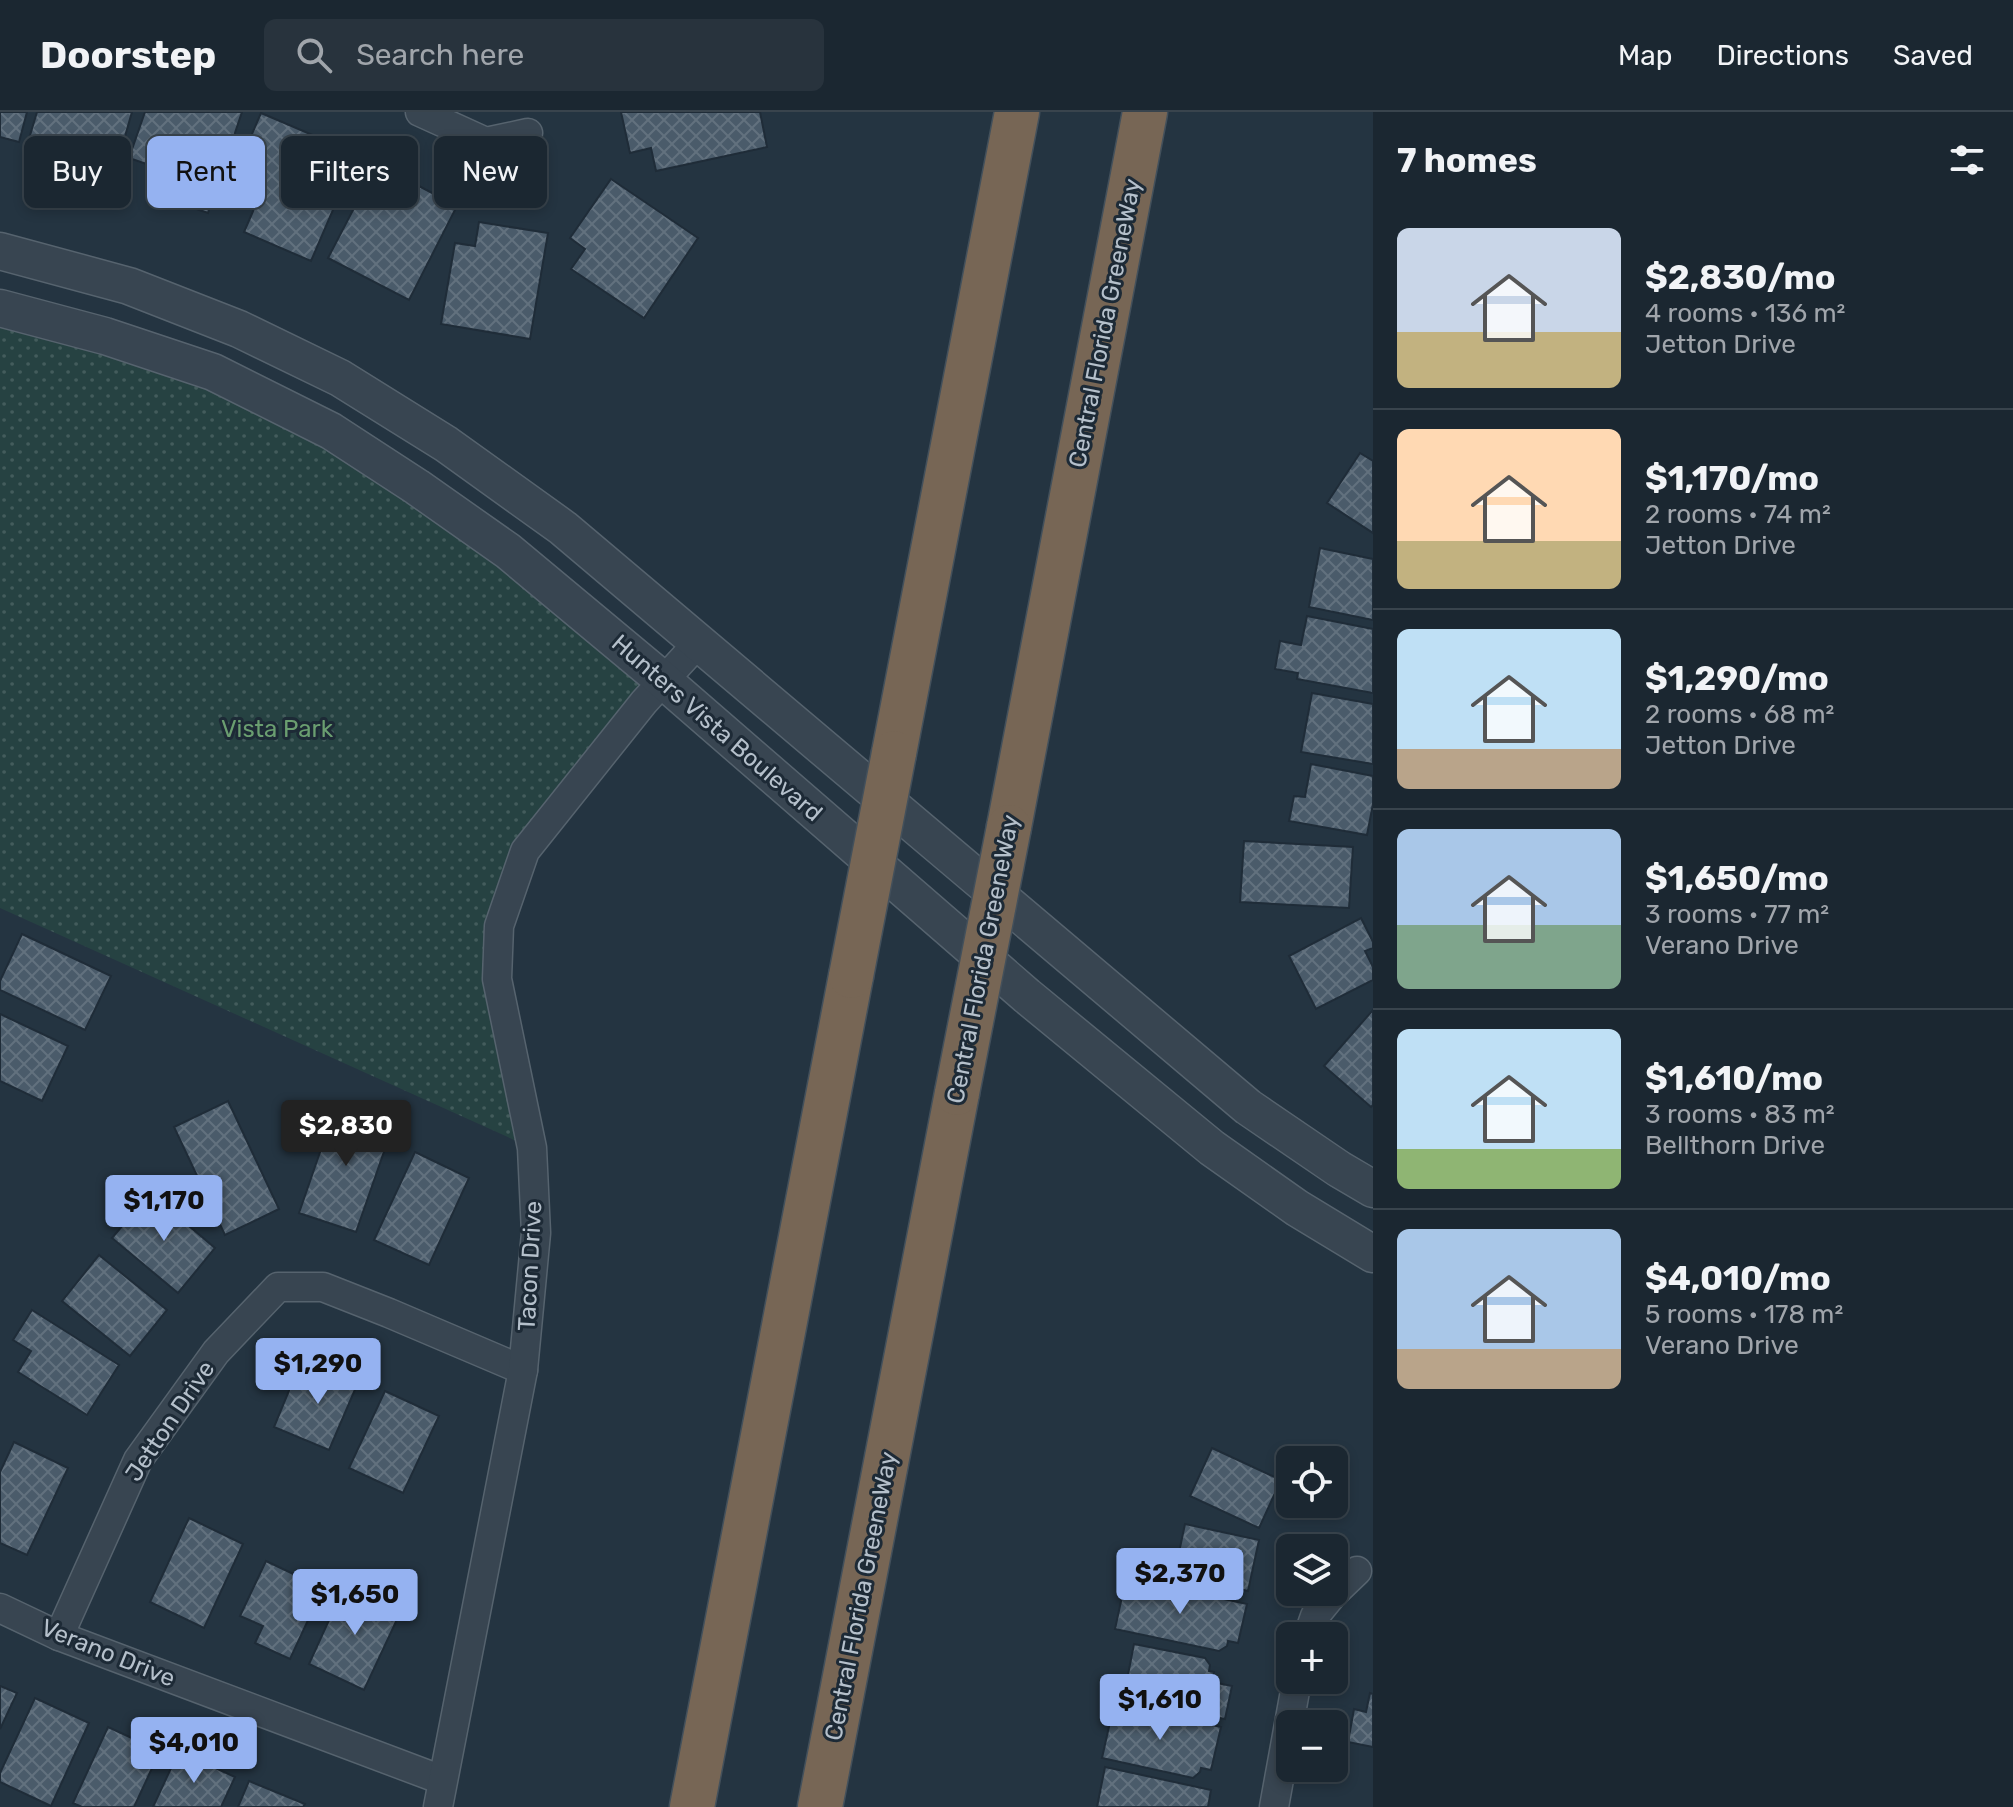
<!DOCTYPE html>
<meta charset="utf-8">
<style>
:root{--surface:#1b2731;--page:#28333d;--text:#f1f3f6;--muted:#a0a5ab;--line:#39444d;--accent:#95b2f1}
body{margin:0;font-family:Rubik,sans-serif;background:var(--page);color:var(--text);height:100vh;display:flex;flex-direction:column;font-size:30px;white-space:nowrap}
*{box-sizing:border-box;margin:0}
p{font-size:26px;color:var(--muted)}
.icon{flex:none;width:44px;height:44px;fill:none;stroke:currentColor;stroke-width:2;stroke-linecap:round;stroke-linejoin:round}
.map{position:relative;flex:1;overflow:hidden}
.sheet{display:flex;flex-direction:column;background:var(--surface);width:640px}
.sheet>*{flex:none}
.hud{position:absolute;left:24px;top:24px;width:760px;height:72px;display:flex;gap:16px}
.controls{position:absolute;left:1276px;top:1334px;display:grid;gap:16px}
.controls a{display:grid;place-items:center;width:72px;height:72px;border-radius:12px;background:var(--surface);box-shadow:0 4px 12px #0003,0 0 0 2px var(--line);font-size:40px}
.price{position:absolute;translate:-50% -68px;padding:0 18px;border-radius:8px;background:var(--accent);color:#111;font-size:26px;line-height:52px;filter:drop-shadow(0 2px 4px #0008)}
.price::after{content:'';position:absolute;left:50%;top:48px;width:24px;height:18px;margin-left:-12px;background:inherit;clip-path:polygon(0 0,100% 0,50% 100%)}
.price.current{background:#222;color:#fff}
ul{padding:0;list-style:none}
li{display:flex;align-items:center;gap:24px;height:200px;padding:0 24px}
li+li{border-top:2px solid var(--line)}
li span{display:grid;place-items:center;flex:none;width:224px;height:160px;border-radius:12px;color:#555}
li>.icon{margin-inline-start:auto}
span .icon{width:96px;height:96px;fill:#fffc;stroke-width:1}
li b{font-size:34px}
h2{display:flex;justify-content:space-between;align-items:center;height:96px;padding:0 24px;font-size:34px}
.pill{padding:0 28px;border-radius:12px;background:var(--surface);box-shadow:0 4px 12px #0003,0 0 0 2px var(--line);font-size:28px;line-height:72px}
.pill.current{background:var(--accent);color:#111}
header{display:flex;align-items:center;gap:48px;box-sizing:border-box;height:112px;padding:0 40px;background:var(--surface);border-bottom:2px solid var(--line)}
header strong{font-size:38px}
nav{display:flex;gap:44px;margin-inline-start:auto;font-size:28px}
.search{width:560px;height:72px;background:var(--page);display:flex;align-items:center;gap:20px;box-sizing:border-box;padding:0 28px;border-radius:12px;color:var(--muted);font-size:30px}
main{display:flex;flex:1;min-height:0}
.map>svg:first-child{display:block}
</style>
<header>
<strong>Doorstep</strong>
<div class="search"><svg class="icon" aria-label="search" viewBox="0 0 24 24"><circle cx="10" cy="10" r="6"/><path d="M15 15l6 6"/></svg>Search here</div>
<nav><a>Map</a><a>Directions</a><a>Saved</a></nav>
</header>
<main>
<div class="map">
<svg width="1373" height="1695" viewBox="0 0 1373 1695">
<defs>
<pattern id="park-dots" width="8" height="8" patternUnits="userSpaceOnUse" patternTransform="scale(2)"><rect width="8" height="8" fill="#264242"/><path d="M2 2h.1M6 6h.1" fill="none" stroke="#435c5c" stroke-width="1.8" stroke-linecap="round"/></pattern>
<pattern id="building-cross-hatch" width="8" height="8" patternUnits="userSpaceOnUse" patternTransform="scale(2)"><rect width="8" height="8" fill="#4a5b6a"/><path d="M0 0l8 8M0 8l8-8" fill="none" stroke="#62717e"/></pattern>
</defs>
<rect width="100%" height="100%" fill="#243441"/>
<polygon fill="url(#park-dots)" points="0,196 331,319 664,569 525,739 499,814 532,1036 0,796"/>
<g fill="url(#building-cross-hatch)" stroke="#1f2c38" stroke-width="2">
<polygon points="0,0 27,0 19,30 0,25"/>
<polygon points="37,0 132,0 113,66 25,40"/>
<polygon points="145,0 242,0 208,101 147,80 155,55 129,46"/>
<polygon points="621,0 760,0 767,35 656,59 651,36 630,41"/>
<polygon points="261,1 357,42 311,149 244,120 254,97 225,85"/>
<polygon points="396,62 457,94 409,188 328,146 366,73 386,83"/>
<polygon points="611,67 698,126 644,206 571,157 585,137 570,126"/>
<polygon points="479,110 548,121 530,227 441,212 455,131 475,134"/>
<polygon points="1360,341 1373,349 1373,421 1327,391"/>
<polygon points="1320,436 1373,447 1373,508 1309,495"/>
<polygon points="1307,504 1373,517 1373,581 1297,567 1298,561 1275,557 1280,529 1301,533"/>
<polygon points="1312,581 1373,592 1373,652 1301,640"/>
<polygon points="1311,652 1373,664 1373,692 1367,723 1289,709 1294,684 1305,685"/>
<polygon points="1244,729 1353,735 1349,796 1240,790"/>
<polygon points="1361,806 1373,830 1373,836 1365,839 1373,855 1373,868 1316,897 1289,844"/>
<polygon points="22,822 111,864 85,918 0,878 0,869"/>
<polygon points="1373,898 1373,993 1371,995 1324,954"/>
<polygon points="0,902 68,934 42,989 0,969"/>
<polygon points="228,989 279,1097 225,1123 174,1015"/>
<polygon points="337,991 394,1011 356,1120 299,1101"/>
<polygon points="415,1040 469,1066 429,1153 374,1128"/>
<polygon points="150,1081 215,1136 178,1181 112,1126"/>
<polygon points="99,1143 167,1198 130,1244 62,1189"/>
<polygon points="32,1198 119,1253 87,1303 18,1260 31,1239 13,1228"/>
<polygon points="324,1251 360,1266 329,1338 274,1315 295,1264 315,1273"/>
<polygon points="385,1279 439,1304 403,1381 349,1356"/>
<polygon points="14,1330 68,1356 27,1443 0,1431 0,1360"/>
<polygon points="1212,1336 1281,1368 1259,1416 1190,1384"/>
<polygon points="189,1406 243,1432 204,1516 150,1490"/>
<polygon points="1185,1412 1259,1428 1248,1479 1214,1471 1174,1464"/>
<polygon points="266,1449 323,1476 290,1547 255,1531 263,1514 240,1504"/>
<polygon points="1126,1466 1247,1492 1238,1531 1228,1529 1227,1534 1219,1539 1115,1517"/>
<polygon points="345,1473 401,1499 364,1578 309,1552"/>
<polygon points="1134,1532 1205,1546 1210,1553 1209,1559 1214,1560 1212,1570 1232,1574 1225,1607 1123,1588"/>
<polygon points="0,1574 17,1581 0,1617"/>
<polygon points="1370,1581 1373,1582 1373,1635 1348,1630 1354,1597 1366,1600"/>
<polygon points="35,1586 89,1611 51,1694 0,1670 0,1661"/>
<polygon points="1114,1592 1221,1615 1211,1658 1201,1656 1200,1660 1193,1666 1102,1646"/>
<polygon points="108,1615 160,1639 134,1695 82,1695 73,1691"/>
<polygon points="179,1639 235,1665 221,1695 153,1695"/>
<polygon points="1105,1655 1211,1678 1208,1695 1097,1695"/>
<polygon points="249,1669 305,1692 303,1695 238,1695"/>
</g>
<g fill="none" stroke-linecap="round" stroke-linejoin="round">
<g stroke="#56636e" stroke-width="31">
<g id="minor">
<polyline points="420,0 486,30 528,21"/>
<polyline points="0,1496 59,1524 442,1668"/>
<polyline points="59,1524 138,1348 216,1240 278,1175 323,1175 389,1201 523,1258"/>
<polyline points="1308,1524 1315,1504 1333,1482 1357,1459"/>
<polyline points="438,1695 523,1258 536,1121 532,1036 497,867 499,814 525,739 644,590 698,531"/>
<polyline points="1274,1695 1297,1568"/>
</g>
</g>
<g stroke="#56636e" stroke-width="39">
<g id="tertiary">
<polyline points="0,139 129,174 239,217 340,266 446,332 563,416 1248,995 1339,1057 1373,1077"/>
<polyline points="0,196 105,224 213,260 331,319 417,375 508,439 664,569 1027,884 1212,1036 1297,1096 1373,1142"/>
</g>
</g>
<g stroke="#43505b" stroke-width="47">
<g id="motorway">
<polyline points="894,641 1017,0"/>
<polyline points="1009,715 1145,0"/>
<polyline points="692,1695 851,864"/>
<polyline points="820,1695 957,981"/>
</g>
</g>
<use href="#minor" stroke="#384551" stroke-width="28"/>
<use href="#tertiary" stroke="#384551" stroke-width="36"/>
<use href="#motorway" stroke="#765" stroke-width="44"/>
<g stroke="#43505b" stroke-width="47" stroke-linecap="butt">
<g id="motorway-bridge">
<polyline points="851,864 894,641"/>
<polyline points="957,981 1009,715"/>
</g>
</g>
<use href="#motorway-bridge" stroke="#765" stroke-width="44"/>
</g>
<g text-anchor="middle" stroke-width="6" stroke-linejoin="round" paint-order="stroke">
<g font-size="24" fill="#b5c0cb" stroke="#1d2a36">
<text transform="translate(1105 211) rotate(-79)" y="8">Central Florida GreeneWay</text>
<text transform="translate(717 616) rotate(41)" y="8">Hunters Vista Boulevard</text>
<text transform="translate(983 847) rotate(-79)" y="8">Central Florida GreeneWay</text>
<text transform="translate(530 1154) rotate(-87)" y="8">Tacon Drive</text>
<text transform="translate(170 1309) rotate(-56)" y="8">Jetton Drive</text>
<text transform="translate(861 1484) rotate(-79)" y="8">Central Florida GreeneWay</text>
<text transform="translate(108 1541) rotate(22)" y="8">Verano Drive</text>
</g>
<g font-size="24" fill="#6a9e70" stroke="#1d2a36">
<text x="277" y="625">Vista Park</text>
</g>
</g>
</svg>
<div class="controls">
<a><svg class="icon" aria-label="locate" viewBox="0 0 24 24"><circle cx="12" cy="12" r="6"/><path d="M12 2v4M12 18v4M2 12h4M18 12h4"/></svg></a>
<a><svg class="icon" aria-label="layers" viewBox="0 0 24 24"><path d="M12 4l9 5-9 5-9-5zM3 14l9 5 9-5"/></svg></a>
<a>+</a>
<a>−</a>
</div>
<b class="price current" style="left:346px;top:1056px">$2,830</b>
<b class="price" style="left:164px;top:1131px">$1,170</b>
<b class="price" style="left:318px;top:1294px">$1,290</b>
<b class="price" style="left:1180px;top:1504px">$2,370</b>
<b class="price" style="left:355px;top:1525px">$1,650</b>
<b class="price" style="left:1160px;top:1630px">$1,610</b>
<b class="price" style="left:194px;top:1673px">$4,010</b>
<div class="hud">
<a class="pill">Buy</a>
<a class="pill current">Rent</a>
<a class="pill">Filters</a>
<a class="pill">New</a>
</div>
</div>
<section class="sheet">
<h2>7 homes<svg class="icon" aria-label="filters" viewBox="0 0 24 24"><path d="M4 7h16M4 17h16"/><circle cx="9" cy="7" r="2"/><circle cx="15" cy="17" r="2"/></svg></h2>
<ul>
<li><span style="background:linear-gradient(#c9d6e8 65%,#c2b280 0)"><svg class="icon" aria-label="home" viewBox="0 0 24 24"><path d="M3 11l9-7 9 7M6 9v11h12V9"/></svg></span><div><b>$2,830/mo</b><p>4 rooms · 136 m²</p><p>Jetton Drive</p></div></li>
<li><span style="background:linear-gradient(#ffd9b3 70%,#c2b280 0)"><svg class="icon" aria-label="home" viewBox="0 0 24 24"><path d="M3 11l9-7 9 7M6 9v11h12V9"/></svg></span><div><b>$1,170/mo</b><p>2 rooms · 74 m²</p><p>Jetton Drive</p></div></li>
<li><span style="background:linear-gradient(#bfe0f5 75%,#b9a48a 0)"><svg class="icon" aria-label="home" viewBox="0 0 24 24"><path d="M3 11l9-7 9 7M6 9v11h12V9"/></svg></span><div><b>$1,290/mo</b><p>2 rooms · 68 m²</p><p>Jetton Drive</p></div></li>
<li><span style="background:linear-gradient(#a9c7e8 60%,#7fa58c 0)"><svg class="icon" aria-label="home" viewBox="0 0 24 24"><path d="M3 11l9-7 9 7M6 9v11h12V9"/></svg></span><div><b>$1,650/mo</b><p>3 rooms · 77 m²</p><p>Verano Drive</p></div></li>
<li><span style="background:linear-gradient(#bfe0f5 75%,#8fb573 0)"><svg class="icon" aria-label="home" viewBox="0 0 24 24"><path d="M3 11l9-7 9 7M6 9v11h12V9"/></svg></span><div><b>$1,610/mo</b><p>3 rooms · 83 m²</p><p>Bellthorn Drive</p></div></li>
<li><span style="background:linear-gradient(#a9c7e8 75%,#b9a48a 0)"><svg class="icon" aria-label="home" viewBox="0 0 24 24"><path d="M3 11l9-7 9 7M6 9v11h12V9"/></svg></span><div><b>$4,010/mo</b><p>5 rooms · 178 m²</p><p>Verano Drive</p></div></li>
</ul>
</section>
</main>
